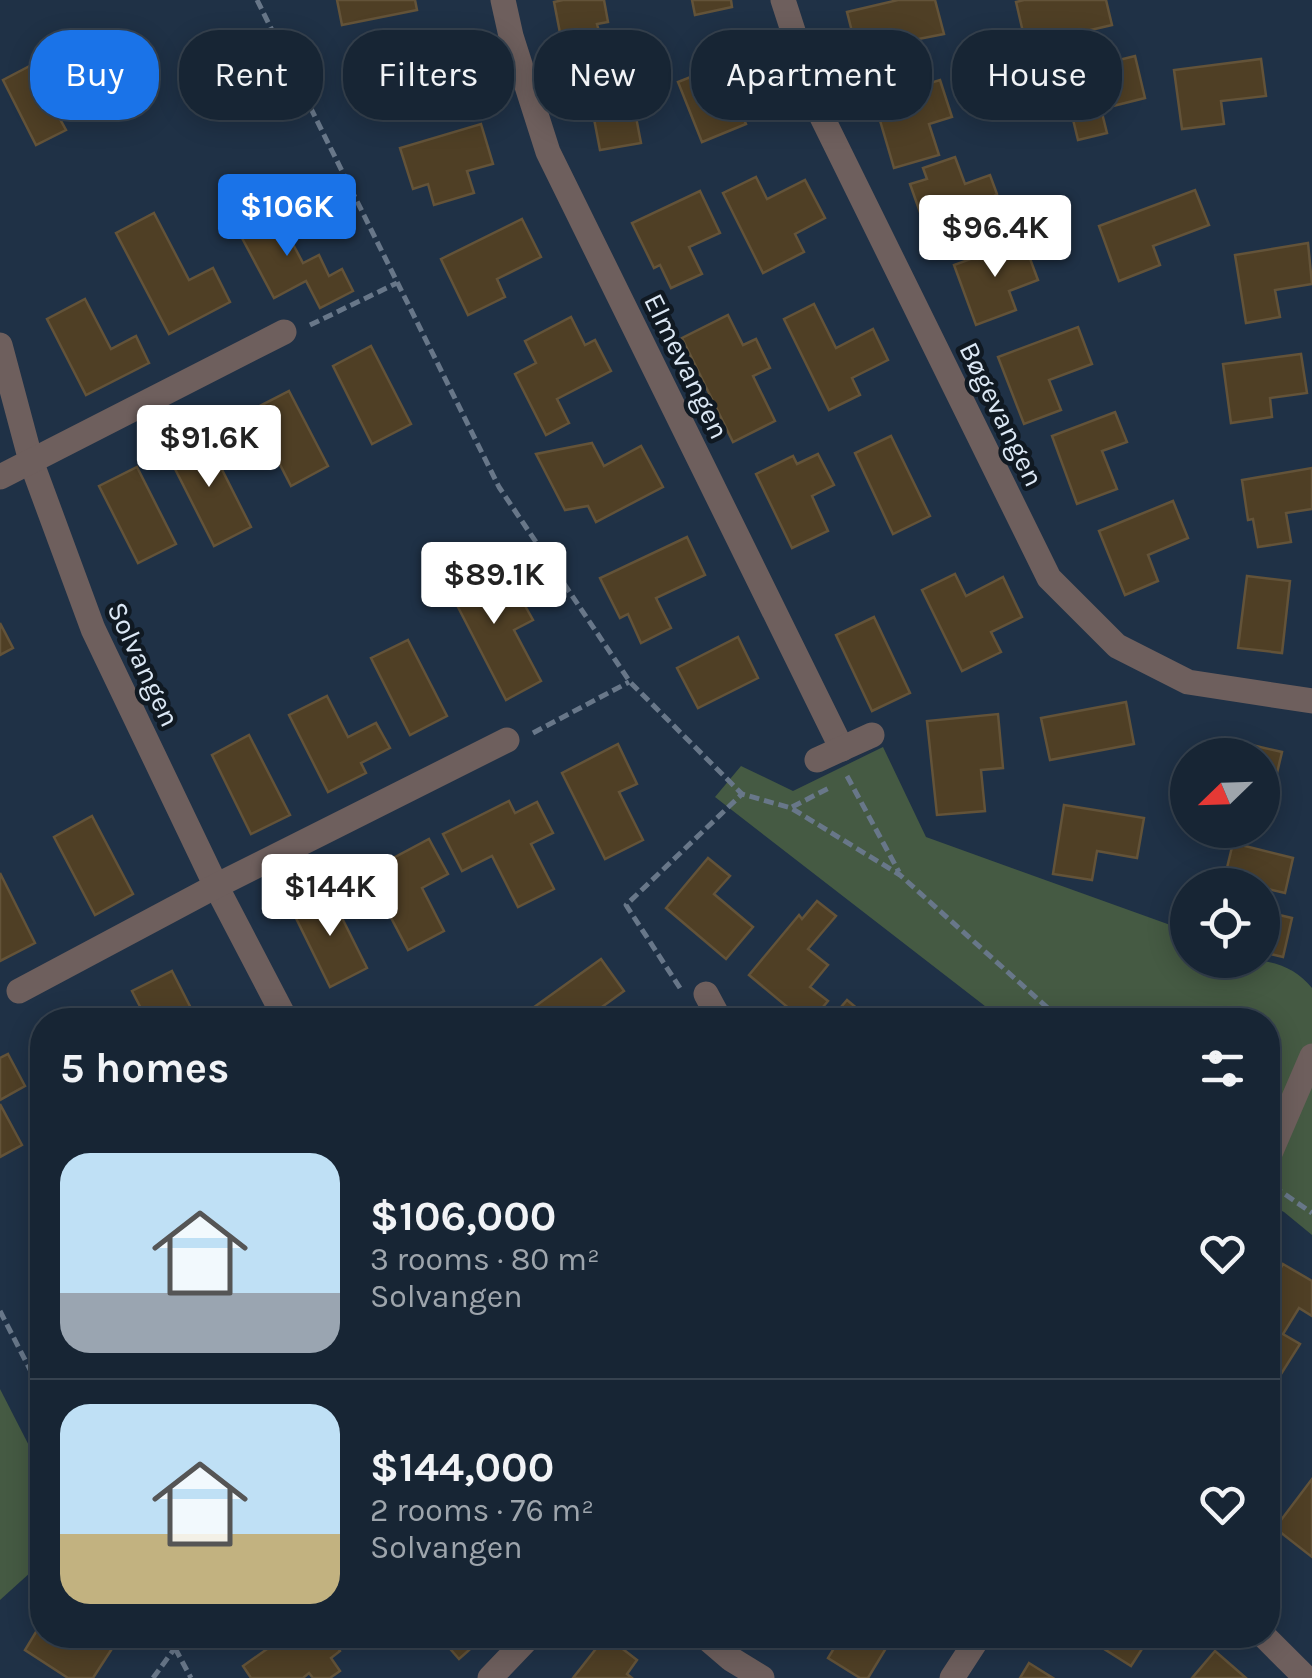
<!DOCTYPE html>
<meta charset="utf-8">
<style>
:root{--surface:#172534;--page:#202d3c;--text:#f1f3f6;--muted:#9ea5ac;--line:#36424f;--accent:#1a73e8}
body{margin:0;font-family:Karla,sans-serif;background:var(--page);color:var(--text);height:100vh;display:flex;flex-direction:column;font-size:38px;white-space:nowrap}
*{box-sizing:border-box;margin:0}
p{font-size:32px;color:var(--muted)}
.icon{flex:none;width:55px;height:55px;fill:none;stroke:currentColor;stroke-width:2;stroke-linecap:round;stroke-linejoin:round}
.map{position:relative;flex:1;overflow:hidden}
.side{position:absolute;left:30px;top:1008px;width:1250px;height:640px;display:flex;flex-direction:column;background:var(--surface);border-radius:40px;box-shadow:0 5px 25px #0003,0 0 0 2px var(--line)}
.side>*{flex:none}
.banner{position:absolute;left:30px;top:30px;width:1252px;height:90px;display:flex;gap:20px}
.needle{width:65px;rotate:247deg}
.controls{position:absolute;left:1170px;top:738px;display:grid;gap:20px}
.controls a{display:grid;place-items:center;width:110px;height:110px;border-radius:50%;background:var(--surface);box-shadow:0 5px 25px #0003,0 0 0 2px var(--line);font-size:50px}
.price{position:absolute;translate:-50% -85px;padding:0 22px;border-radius:10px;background:#fff;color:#222;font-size:32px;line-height:65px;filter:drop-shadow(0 2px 5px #0008)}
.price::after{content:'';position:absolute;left:50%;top:60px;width:30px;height:22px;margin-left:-15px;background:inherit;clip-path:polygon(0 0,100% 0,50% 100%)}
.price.on{background:var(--accent);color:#fff}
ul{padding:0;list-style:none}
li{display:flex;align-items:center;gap:30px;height:250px;padding:0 30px}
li+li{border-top:2px solid var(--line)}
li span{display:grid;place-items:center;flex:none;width:280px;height:200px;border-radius:30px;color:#555}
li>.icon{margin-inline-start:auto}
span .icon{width:120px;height:120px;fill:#fffc;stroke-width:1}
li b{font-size:42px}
h2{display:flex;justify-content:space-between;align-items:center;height:120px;padding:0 30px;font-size:42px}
.chip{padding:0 35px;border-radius:40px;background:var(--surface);box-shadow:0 5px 25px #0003,0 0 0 2px var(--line);font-size:35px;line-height:90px}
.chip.on{background:var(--accent);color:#fff}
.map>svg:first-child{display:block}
</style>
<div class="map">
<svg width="1312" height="1678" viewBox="0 0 1312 1678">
<rect width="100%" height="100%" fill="#1f3146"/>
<g fill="#455a43">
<path d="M883 747 926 837 1187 931 1188 960C1232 960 1282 950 1312 988V1235L1284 1212 1268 1204V1020H1003L715 797 741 766 793 791Z"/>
<polygon points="0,1389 42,1471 42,1562 0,1600"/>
</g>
<g fill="#4f3f25" stroke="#635339" stroke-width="2.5">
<polygon points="337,0 415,0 417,10 342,25"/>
<polygon points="563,0 604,0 608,22 597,24 602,43 584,47 581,34 561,38 554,2"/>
<polygon points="692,0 731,0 732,7 695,15"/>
<polygon points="898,0 935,0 944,34 893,44 902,77 867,91 847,12"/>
<polygon points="1024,0 1106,0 1112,25 1026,45 1016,2"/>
<polygon points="68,46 86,80 49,99 66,130 36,145 3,80"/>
<polygon points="751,53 768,95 739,107 746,124 702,142 678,82"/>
<polygon points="1135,56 1145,98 1101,109 1107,133 1078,140 1062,74"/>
<polygon points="1261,59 1266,96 1221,101 1224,124 1182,129 1174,70"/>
<polygon points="626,65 641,143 600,150 585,72"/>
<polygon points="940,80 952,117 929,124 939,155 894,168 874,100"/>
<polygon points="481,124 493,164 467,171 474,193 434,205 428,184 413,189 400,148"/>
<polygon points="955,157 965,184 990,175 997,194 987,201 996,227 933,249 910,184 927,179 923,168"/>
<polygon points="756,177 767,199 805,180 825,218 795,234 804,252 763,273 723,193"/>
<polygon points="1195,190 1209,225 1153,246 1160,265 1119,281 1099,226"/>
<polygon points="700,191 720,233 689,247 702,274 671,288 660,265 654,268 632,223"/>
<polygon points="271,203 303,263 319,255 329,276 342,269 353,291 320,308 306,281 274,298 234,223"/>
<polygon points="154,213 189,280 213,268 230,302 169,334 116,233"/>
<polygon points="522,219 541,257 497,279 505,297 468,315 441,259"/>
<polygon points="1023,240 1038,280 1009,291 1016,310 976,325 954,265"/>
<polygon points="1308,243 1312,284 1275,290 1280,317 1246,323 1235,255"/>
<polygon points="85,299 111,349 136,336 149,363 86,395 47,319"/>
<polygon points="814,304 836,348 873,329 888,360 852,378 860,395 829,410 784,319"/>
<polygon points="728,315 743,345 756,339 770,368 753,376 775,421 733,442 682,338"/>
<polygon points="571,317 585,345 595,340 611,371 557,399 569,423 546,435 515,374 536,363 525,341"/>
<polygon points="1078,327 1092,364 1049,380 1061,410 1024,424 998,357"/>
<polygon points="371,346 411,424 372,444 333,366"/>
<polygon points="1301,354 1307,393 1270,398 1272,417 1231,423 1223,364"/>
<polygon points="289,391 328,466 291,486 252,410"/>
<polygon points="1115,412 1127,442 1102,451 1117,489 1077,504 1052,436"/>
<polygon points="204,434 251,527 214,546 167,453"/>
<polygon points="891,436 930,516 893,534 855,453"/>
<polygon points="592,443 604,466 641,446 663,487 596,522 588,506 565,510 536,454"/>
<polygon points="818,454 834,485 812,496 828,531 792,548 756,474 793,456 797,464"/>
<polygon points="137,467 176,544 138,563 99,486"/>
<polygon points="1312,468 1312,509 1286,513 1291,542 1258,547 1253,519 1248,520 1242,480"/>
<polygon points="1173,501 1188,538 1148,555 1158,581 1125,595 1099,531"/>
<polygon points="687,537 705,575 656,598 671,628 641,643 628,614 620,618 600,578"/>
<polygon points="477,558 501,604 519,595 533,620 514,630 541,681 506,700 442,576"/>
<polygon points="955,574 966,596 1003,577 1022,617 991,632 1001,652 962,671 922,590"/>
<polygon points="1247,576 1290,581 1282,653 1238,648"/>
<polygon points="874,617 910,693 872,711 836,635"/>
<polygon points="0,623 13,648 0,655"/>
<polygon points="738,637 758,678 698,708 677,668"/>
<polygon points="408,640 447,716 410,735 371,658"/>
<polygon points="327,696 348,737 376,723 390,748 361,763 366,773 328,792 289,715"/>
<polygon points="1126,702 1134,744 1050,760 1041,718"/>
<polygon points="998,714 1003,768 981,770 985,811 937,815 927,721"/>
<polygon points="249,735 290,815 251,834 212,755"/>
<polygon points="1222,738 1282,752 1272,794 1262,792 1262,755 1218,755"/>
<polygon points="618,744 637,784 619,792 643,840 605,859 562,773"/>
<polygon points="509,801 515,813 537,802 553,833 531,844 554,889 518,907 492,856 462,871 443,834"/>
<polygon points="1064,805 1144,818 1137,858 1097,851 1092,880 1053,874"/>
<polygon points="92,816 133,894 95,915 54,837"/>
<polygon points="429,839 448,874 422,888 444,931 408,950 367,872"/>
<polygon points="1233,843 1293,858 1285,893 1264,888 1262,893 1262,885 1235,885 1237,879 1225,876"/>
<polygon points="708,858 730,876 714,894 753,927 726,959 666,908"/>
<polygon points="0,873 35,943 0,961"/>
<polygon points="329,892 367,968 330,987 292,910"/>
<polygon points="817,901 836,916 808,949 828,965 810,987 828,1001 812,1020 803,1020 749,975 799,915 802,919"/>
<polygon points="1262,911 1292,918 1283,957 1262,952"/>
<polygon points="601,959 624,991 584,1020 537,1020 530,1010"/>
<polygon points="172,971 197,1020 147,1020 132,991"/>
<polygon points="847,1000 871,1020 830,1020"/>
<polygon points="100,1009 106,1020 78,1020"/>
<polygon points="8,1054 25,1086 0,1100 0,1058"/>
<polygon points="0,1104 22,1145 0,1157"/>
<polygon points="1283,1264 1312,1281 1312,1316 1299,1308 1283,1334 1300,1344 1276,1382 1268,1377 1268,1289"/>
<polygon points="1312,1479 1312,1557 1275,1528"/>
<polygon points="42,1622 42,1635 77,1638 79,1635 102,1635 115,1644 93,1678 68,1678 25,1650"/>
<polygon points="287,1635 329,1635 340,1651 331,1658 340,1671 330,1678 313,1678 309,1673 303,1678 251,1678 243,1666"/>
<polygon points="438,1635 486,1635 459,1659"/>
<polygon points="842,1635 894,1635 868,1678 860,1678 828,1658"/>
<polygon points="1082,1635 1151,1635 1131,1666"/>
<polygon points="606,1636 637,1660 627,1674 632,1678 573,1678"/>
<polygon points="1215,1651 1246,1678 1192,1678"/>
<polygon points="1029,1663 1053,1678 1020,1678"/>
</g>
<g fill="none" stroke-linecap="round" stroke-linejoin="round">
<g stroke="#687789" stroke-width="5" stroke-dasharray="10 5" stroke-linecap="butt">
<polyline points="257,0 499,487 630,682 742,794 791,808 900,875 1061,1020"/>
<polyline points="310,325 397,283"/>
<polyline points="533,733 629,682"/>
<polyline points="847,776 899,872"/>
<polyline points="792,807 831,787"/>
<polyline points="680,988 626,905 742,794"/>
<polyline points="1273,1186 1312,1213"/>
<polyline points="0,1311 42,1393"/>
<polyline points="168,1635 191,1678"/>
<polyline points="153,1678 175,1648"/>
</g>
<g stroke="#6e5f5d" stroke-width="25">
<polyline points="503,0 511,36 548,152 842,749"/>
<polyline points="783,0 819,111 1049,578 1117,646 1188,682 1312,701"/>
<polyline points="0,345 31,461 93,629 216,886 286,1020"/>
<polyline points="0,477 284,332"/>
<polyline points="817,760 872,735"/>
<polyline points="19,991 216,886 507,740"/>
<polyline points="706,994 720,1020"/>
<polyline points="1268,1158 1312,1056"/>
<polyline points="703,1635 731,1659 762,1678"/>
<polyline points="1263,1635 1306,1678"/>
<polyline points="490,1678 531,1635"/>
<polyline points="952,1678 980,1635"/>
</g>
</g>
<g text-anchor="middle" stroke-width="9" stroke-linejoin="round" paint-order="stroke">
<g font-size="28" fill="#dce8f5" stroke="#101922">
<text transform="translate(687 366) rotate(64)" y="10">Elmevangen</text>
<text transform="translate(1002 414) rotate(64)" y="10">Bøgevangen</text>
<text transform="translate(144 664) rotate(65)" y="10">Solvangen</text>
</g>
</g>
</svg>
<div class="controls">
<a><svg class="needle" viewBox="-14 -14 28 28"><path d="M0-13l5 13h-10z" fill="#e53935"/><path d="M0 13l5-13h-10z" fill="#9ea5ac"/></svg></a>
<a><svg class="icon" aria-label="locate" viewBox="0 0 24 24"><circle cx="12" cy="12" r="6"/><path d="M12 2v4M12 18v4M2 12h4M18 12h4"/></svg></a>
</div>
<b class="price on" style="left:287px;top:259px">$106K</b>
<b class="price" style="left:995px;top:280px">$96.4K</b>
<b class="price" style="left:209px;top:490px">$91.6K</b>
<b class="price" style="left:494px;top:627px">$89.1K</b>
<b class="price" style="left:330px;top:939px">$144K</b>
<div class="banner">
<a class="chip on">Buy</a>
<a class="chip">Rent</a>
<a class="chip">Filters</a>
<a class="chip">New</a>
<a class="chip">Apartment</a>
<a class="chip">House</a>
</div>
<section class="side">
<h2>5 homes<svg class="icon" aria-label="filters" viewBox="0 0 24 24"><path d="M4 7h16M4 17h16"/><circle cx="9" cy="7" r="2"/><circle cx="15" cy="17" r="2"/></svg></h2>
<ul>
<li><span style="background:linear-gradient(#bfe0f5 70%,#9aa5b1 0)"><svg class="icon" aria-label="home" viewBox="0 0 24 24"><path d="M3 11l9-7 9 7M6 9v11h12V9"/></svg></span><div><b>$106,000</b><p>3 rooms · 80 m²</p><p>Solvangen</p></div><svg class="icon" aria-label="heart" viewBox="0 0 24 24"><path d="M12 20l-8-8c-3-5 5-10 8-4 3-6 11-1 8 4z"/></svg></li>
<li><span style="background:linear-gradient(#bfe0f5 65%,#c2b280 0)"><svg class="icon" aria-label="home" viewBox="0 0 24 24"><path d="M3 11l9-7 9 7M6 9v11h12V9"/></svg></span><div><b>$144,000</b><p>2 rooms · 76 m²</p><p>Solvangen</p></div><svg class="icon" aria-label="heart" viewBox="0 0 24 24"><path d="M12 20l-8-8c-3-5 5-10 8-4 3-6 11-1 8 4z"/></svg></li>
</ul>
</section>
</div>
